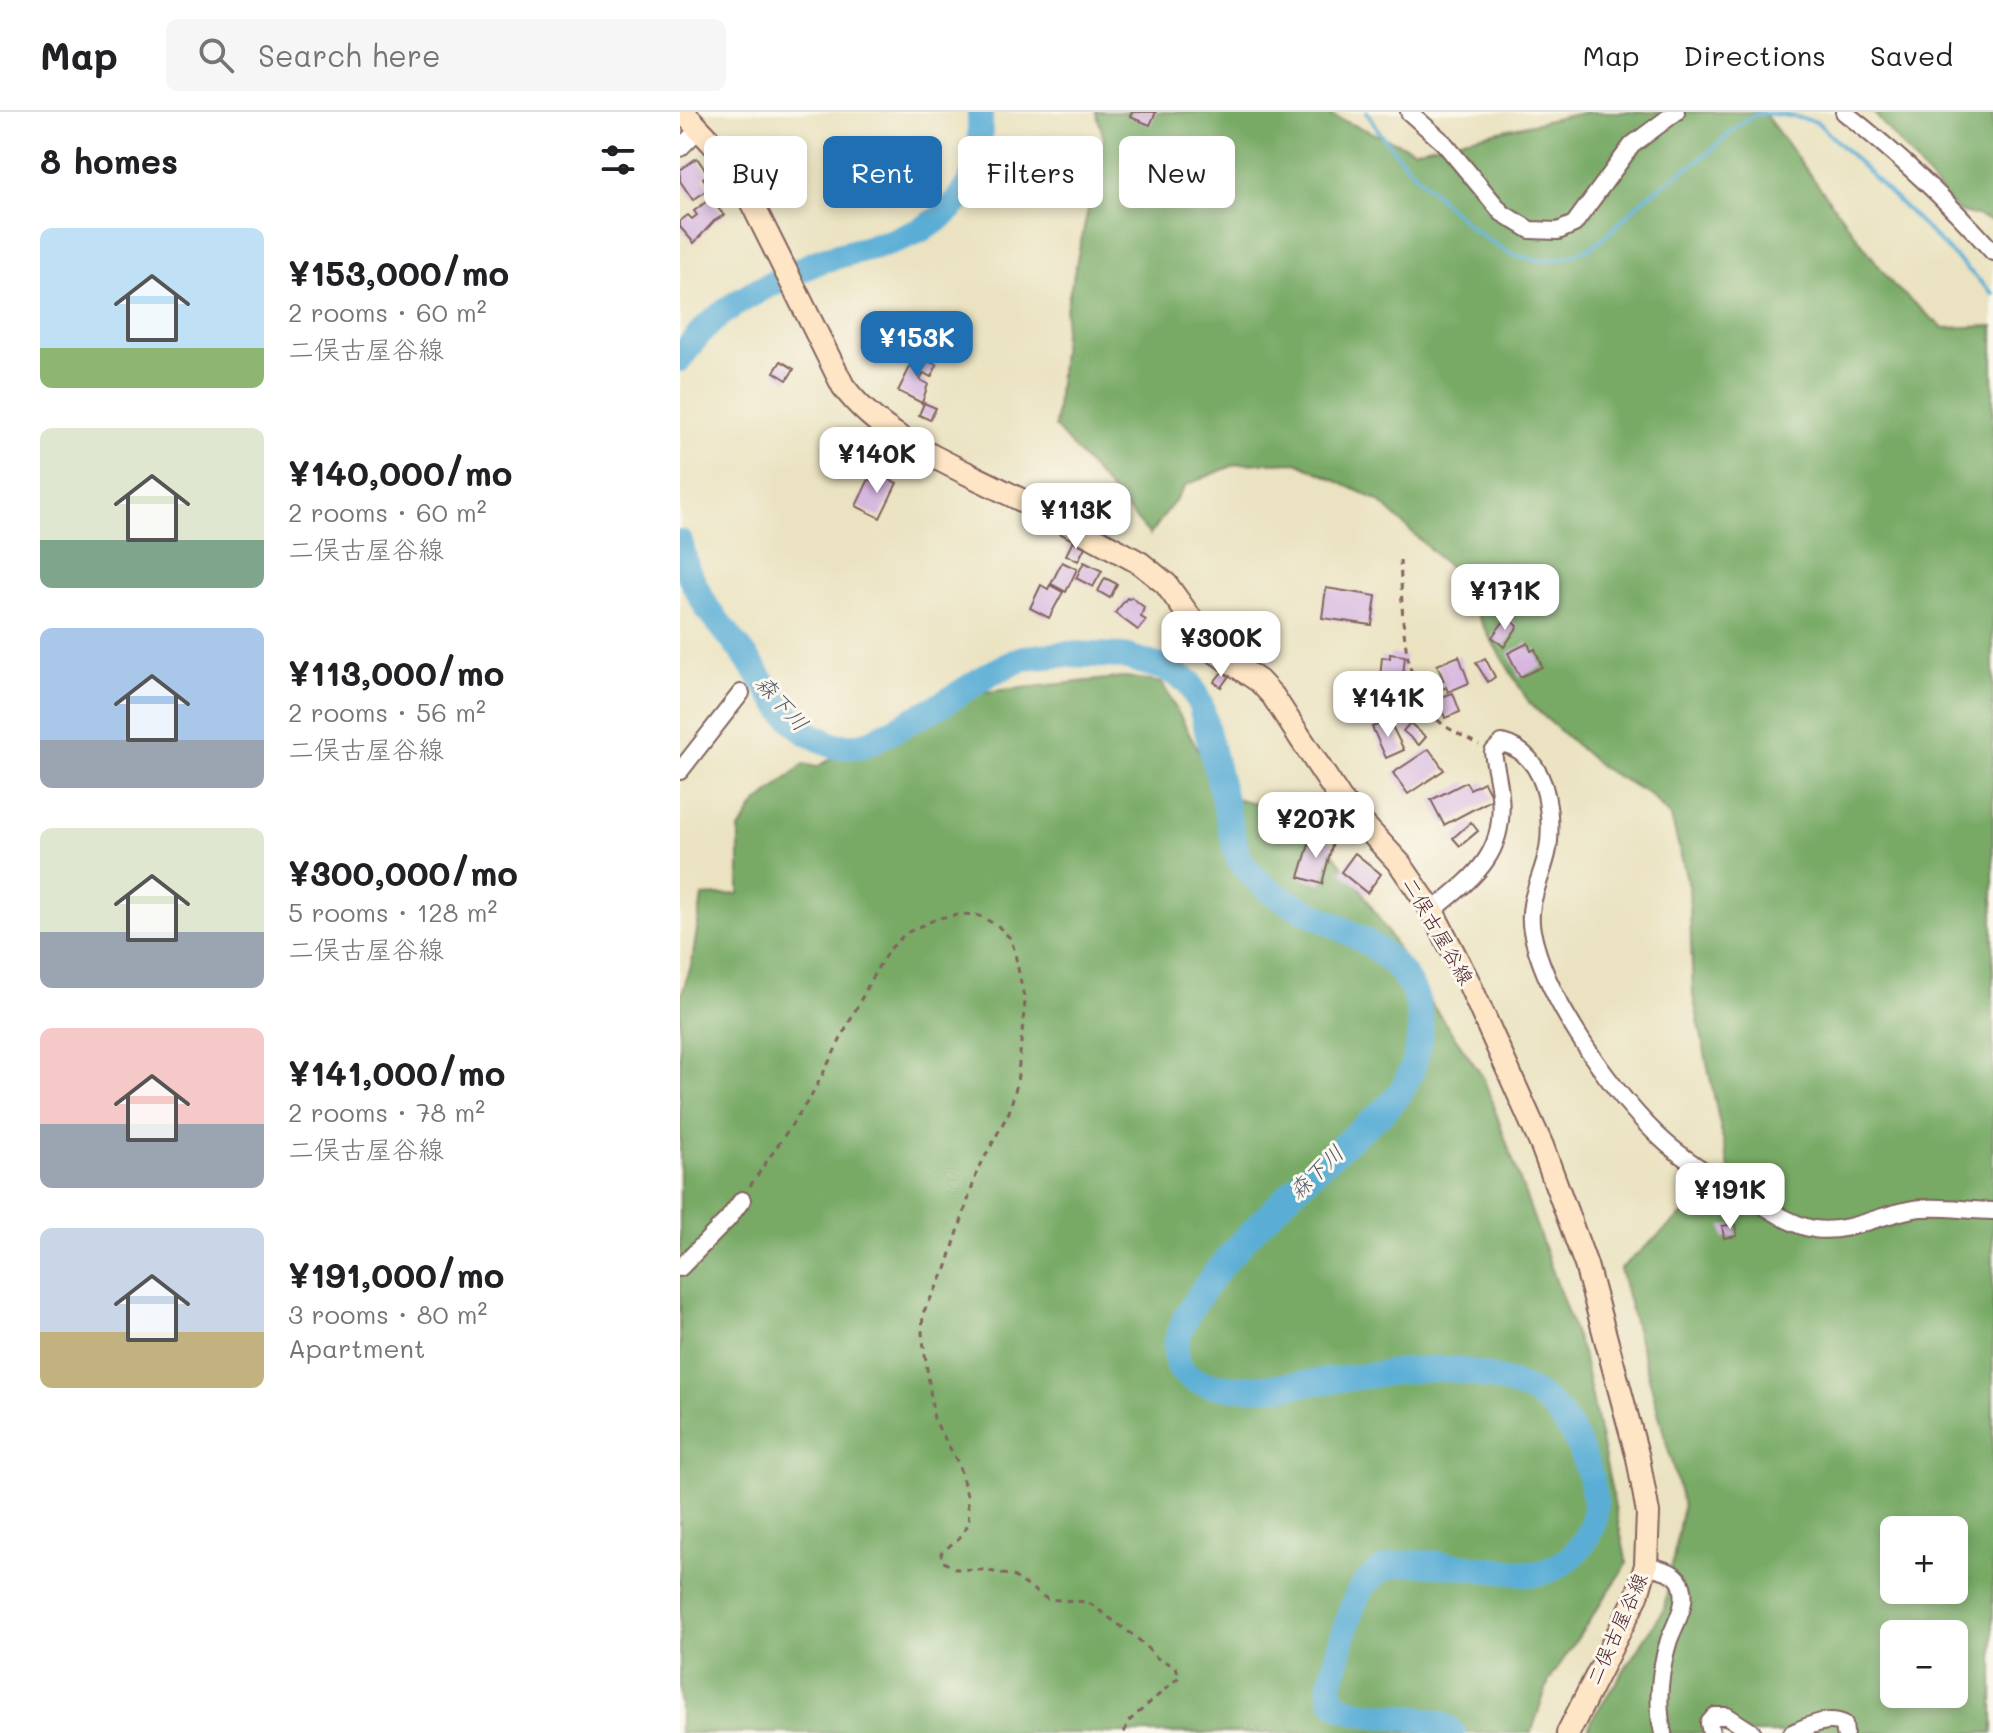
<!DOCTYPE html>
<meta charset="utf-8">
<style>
:root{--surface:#fff;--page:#f6f6f6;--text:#202124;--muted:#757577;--line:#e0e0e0;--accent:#1f6fb2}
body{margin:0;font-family:Mali,"Klee One",sans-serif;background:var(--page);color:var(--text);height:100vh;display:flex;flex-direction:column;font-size:30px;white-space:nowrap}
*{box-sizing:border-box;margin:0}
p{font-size:26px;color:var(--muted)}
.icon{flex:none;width:44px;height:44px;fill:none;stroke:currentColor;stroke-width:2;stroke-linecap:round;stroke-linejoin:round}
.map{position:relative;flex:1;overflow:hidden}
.panel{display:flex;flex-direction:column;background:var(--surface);width:680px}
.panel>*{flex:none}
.top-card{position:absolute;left:24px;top:24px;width:760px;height:72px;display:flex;gap:16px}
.tools{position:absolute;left:1200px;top:1404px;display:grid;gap:16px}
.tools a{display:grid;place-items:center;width:88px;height:88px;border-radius:12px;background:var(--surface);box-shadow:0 4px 12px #0003;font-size:40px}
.price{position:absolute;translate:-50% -68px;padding:0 18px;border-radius:16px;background:#fff;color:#222;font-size:26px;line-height:52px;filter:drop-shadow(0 2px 4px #0008)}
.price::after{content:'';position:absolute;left:50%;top:48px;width:24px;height:18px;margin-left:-12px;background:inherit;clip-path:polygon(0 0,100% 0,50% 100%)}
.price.on{background:var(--accent);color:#fff}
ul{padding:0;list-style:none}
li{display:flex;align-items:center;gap:24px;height:200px;padding:0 40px}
li span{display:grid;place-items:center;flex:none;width:224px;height:160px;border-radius:12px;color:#555}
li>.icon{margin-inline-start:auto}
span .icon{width:96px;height:96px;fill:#fffc;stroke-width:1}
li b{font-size:34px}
h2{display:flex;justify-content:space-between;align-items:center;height:96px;padding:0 40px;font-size:34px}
.tag{padding:0 28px;border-radius:12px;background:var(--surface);box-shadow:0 4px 12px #0003;font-size:28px;line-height:72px}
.tag.on{background:var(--accent);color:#fff}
header{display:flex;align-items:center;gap:48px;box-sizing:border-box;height:112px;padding:0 40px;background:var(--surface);border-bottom:2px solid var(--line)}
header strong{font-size:38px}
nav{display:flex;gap:44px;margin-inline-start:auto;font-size:28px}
.search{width:560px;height:72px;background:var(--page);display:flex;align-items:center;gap:20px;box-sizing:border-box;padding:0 28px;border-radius:12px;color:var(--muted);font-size:30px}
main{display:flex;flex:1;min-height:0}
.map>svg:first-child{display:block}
</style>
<header>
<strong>Map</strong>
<div class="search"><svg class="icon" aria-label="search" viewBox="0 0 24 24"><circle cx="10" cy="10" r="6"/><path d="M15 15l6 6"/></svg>Search here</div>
<nav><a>Map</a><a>Directions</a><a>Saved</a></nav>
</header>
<main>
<section class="panel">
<h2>8 homes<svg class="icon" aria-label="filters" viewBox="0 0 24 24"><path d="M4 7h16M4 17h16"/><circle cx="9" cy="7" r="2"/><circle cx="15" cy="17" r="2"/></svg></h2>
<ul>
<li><span style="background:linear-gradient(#bfe0f5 75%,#8fb573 0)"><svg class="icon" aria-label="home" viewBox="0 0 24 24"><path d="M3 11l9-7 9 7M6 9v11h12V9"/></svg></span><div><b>¥153,000/mo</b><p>2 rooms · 60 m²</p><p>二俣古屋谷線</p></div></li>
<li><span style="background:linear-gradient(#dfe7d0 70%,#7fa58c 0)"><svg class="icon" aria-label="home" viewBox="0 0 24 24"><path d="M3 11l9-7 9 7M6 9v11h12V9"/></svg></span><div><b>¥140,000/mo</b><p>2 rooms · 60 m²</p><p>二俣古屋谷線</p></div></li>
<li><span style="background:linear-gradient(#a9c7e8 70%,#9aa5b1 0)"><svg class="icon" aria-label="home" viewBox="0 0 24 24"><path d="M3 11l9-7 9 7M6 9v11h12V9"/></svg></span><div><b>¥113,000/mo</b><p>2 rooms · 56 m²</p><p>二俣古屋谷線</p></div></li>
<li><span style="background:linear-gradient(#dfe7d0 65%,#9aa5b1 0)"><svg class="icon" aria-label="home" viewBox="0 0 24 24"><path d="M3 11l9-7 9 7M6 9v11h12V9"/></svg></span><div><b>¥300,000/mo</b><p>5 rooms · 128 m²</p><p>二俣古屋谷線</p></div></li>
<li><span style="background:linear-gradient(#f6c9c9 60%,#9aa5b1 0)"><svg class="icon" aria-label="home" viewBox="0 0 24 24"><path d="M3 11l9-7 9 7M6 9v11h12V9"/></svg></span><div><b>¥141,000/mo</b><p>2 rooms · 78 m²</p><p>二俣古屋谷線</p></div></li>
<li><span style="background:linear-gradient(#c9d6e8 65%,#c2b280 0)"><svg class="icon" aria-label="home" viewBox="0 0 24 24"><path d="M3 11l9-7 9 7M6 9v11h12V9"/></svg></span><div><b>¥191,000/mo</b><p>3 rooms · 80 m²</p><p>Apartment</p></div></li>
</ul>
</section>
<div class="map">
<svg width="1313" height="1621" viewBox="0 0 1313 1621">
<rect width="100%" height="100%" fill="#fbf7ec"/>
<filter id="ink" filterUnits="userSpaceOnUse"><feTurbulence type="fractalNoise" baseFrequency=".0125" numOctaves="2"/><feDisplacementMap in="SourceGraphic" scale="16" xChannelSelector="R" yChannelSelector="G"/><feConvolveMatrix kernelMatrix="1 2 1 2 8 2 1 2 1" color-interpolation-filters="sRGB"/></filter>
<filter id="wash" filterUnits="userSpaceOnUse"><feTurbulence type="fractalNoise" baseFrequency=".006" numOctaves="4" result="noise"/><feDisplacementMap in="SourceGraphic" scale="32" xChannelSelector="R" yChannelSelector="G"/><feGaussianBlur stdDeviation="1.8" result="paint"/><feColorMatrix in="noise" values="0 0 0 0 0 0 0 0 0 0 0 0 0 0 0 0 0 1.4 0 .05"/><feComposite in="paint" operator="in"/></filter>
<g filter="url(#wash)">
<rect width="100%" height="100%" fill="#eae2c0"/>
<g fill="#78aa66" stroke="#616448" stroke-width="2" fill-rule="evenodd">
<path d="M416 0H643L734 38 906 0H1083L1214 174 1263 216 1313 214V1621H908L910 1610 984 1497 1003 1393 940 1157 1050 1061 1013 883 1009 775 991 705 969 682 922 656 850 592 811 528 774 460 699 389 617 350 557 352 506 373 470 423 375 315 386 197 424 26ZM1214 1418H1274V1478H1214ZM1214 1522H1274V1582H1214Z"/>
<polygon points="1193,0 1313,0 1313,109 1276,98"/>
<polygon points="446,565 482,571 517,636 547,684 601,698 642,727 682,779 753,894 803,965 904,1247 947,1452 869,1569 851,1621 0,1621 0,887 12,851 22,784 59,782 59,718 75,693 124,652 137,655 267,584"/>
</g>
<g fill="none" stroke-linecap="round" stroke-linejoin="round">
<path stroke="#5aaed6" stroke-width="4" d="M687 0C708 38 740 67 771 97 812 137 853 166 911 135 931 123 947 101 965 86 986 69 1009 57 1029 40 1044 28 1059 9 1077 2 1096 0 1119 6 1137 10L1313 182"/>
<g stroke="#5aaed6" stroke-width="26">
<path d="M0 247C25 207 62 185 104 166 117 160 130 152 143 148 199 131 264 127 292 66 301 47 300 21 300 0"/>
<path d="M0 430 7 458 27 496 63 541 104 599 124 619 154 634H179L193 629 264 591 308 563 343 546 389 542 444 544 487 557 509 570 521 594 558 745C599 811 698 806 734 881 748 910 737 955 720 981 706 1001 685 1013 668 1029 633 1060 458 1211 503 1260 539 1299 710 1253 765 1257 787 1258 808 1264 829 1271 847 1276 865 1287 878 1301 897 1323 913 1362 915 1390 917 1426 887 1458 853 1462 816 1461 745 1445 712 1454 696 1458 683 1472 676 1486 666 1507 659 1544 651 1569 639 1621 748 1591 773 1621"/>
</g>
</g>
<g id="blocks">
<g fill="#d7b7e0">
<polygon points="452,0 476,0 470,13 450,5"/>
<polygon points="17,46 28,62 23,66 30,76 13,88 0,69 0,58"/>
<polygon points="30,87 44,103 34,109 14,131 0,115 0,109 8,103 12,107 17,103 14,99"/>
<polygon points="236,243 257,253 251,265 244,261 240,268 248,272 242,291 218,279"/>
<polygon points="101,249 114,257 107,268 94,260"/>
<polygon points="244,291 256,296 250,308 239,303"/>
<polygon points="206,339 223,349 215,362 198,351"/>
<polygon points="197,361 217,371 200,406 176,394 189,367 193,369"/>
<polygon points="393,429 405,435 398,449 386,443"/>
<polygon points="382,450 397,457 386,480 371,472"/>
<polygon points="404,450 422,459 413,475 396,466"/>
<polygon points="425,466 437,472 430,486 418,479"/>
<polygon points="361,473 368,477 370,473 383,480 369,506 350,496"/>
<polygon points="646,476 696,484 692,513 642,506"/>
<polygon points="451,485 464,495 461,505 466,508 458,518 435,501 447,486 449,487"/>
<polygon points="827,505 838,514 824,535 812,525"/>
<polygon points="848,531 851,539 855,537 862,555 840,565 828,541"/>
<polygon points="710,542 725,544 722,573 708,573 708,567 700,567 702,545 710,546"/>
<polygon points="779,544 789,571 768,580 766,575 763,577 760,570 764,569 757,553"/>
<polygon points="805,546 815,565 808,570 796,551"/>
<polygon points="542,560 549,564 541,575 534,570"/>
<polygon points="773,581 780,600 765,606 758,586"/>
<polygon points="709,608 724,638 706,646 692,615"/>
<polygon points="730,611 746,625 739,633 723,619"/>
<polygon points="749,637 764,658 728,682 713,661"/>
<polygon points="786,670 790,677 804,670 813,687 764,713 751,688"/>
<polygon points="622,705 636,710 631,726 617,721"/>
<polygon points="791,710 798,719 780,734 773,726"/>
<polygon points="635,724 653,730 642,772 619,765 629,732 632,732"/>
<polygon points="675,741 701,762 687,781 661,760"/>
<polygon points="1055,1112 1057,1124 1044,1126 1042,1114"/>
</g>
</g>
</g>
<g filter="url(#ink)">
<use href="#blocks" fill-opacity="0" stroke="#82635f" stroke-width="2"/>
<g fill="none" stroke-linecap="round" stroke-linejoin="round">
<g stroke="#82635f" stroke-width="20">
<g id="street">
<polyline points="729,0 764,31 822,101 850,118 878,119 894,112 952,33 996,0"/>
<path d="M1164 0C1219 43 1267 88 1313 140"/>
<polyline points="0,36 19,17"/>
<polyline points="0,659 61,581"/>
<path d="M752 799C794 765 826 743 820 683 819 669 815 655 813 640L822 631C851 638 865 666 868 695 870 707 870 725 868 737 863 765 846 789 852 819 865 887 936 987 987 1032 1014 1055 1044 1071 1074 1088 1092 1099 1112 1113 1134 1117 1169 1122 1200 1102 1234 1097 1260 1093 1287 1099 1313 1099"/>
<polyline points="0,1156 48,1107 62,1088"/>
<path d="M966 1453C979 1457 998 1459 1002 1474 1008 1492 995 1512 989 1528 980 1557 976 1592 983 1621"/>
<polyline points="1031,1621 1029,1611 1035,1604 1047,1604 1073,1621"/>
<path d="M1112 1621C1128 1614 1148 1604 1164 1612L1165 1621"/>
</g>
</g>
<g stroke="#82635f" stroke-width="26">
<path id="secondary" d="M3 0 53 53 163 274C201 326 268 351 325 380 370 402 415 426 460 451L486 472 534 539 579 569 593 584 661 688 720 752 752 799 788 869 862 1034 906 1153 958 1346 968 1401 966 1453 957 1484 888 1621"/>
</g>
<g stroke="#82635f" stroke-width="3" stroke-dasharray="6 6" stroke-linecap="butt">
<path d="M720 448C723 496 720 558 749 598 760 615 782 623 799 633"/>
<polyline points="70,1074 132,983 195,860 209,838 226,821 258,806 282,802 297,803 317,813 330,826 334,837 345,890 337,972 329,1000 297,1060 266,1157 243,1201 242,1221 254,1307 278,1351 287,1383 289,1411 280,1425 261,1441 262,1449 276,1457 304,1458 333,1464 367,1487 408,1490 457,1526 477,1546 496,1555 499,1565 449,1609 444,1621"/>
</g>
<use href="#street" stroke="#fff" stroke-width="16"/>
<use href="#secondary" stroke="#fee5c5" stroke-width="22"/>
</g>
</g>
<g text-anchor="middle" stroke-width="6" stroke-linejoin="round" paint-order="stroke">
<g font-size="20" fill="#4a1f2b" stroke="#fbf7ec">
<text transform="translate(758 819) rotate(60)" y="7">二俣古屋谷線</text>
<text transform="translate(937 1517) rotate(-66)" y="7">二俣古屋谷線</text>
</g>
<g font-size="22" font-style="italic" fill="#50586f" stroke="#fbf7ec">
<text transform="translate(102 591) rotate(48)" y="8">森下川</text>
<text transform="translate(636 1060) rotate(-44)" y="8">森下川</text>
</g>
</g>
</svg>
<div class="tools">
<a>+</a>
<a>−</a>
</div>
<b class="price on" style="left:237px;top:267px">¥153K</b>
<b class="price" style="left:197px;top:383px">¥140K</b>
<b class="price" style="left:396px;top:439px">¥113K</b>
<b class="price" style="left:825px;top:520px">¥171K</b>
<b class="price" style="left:541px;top:567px">¥300K</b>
<b class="price" style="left:708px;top:627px">¥141K</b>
<b class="price" style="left:636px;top:748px">¥207K</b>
<b class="price" style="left:1050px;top:1119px">¥191K</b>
<div class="top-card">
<a class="tag">Buy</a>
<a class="tag on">Rent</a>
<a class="tag">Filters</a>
<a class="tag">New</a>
</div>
</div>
</main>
